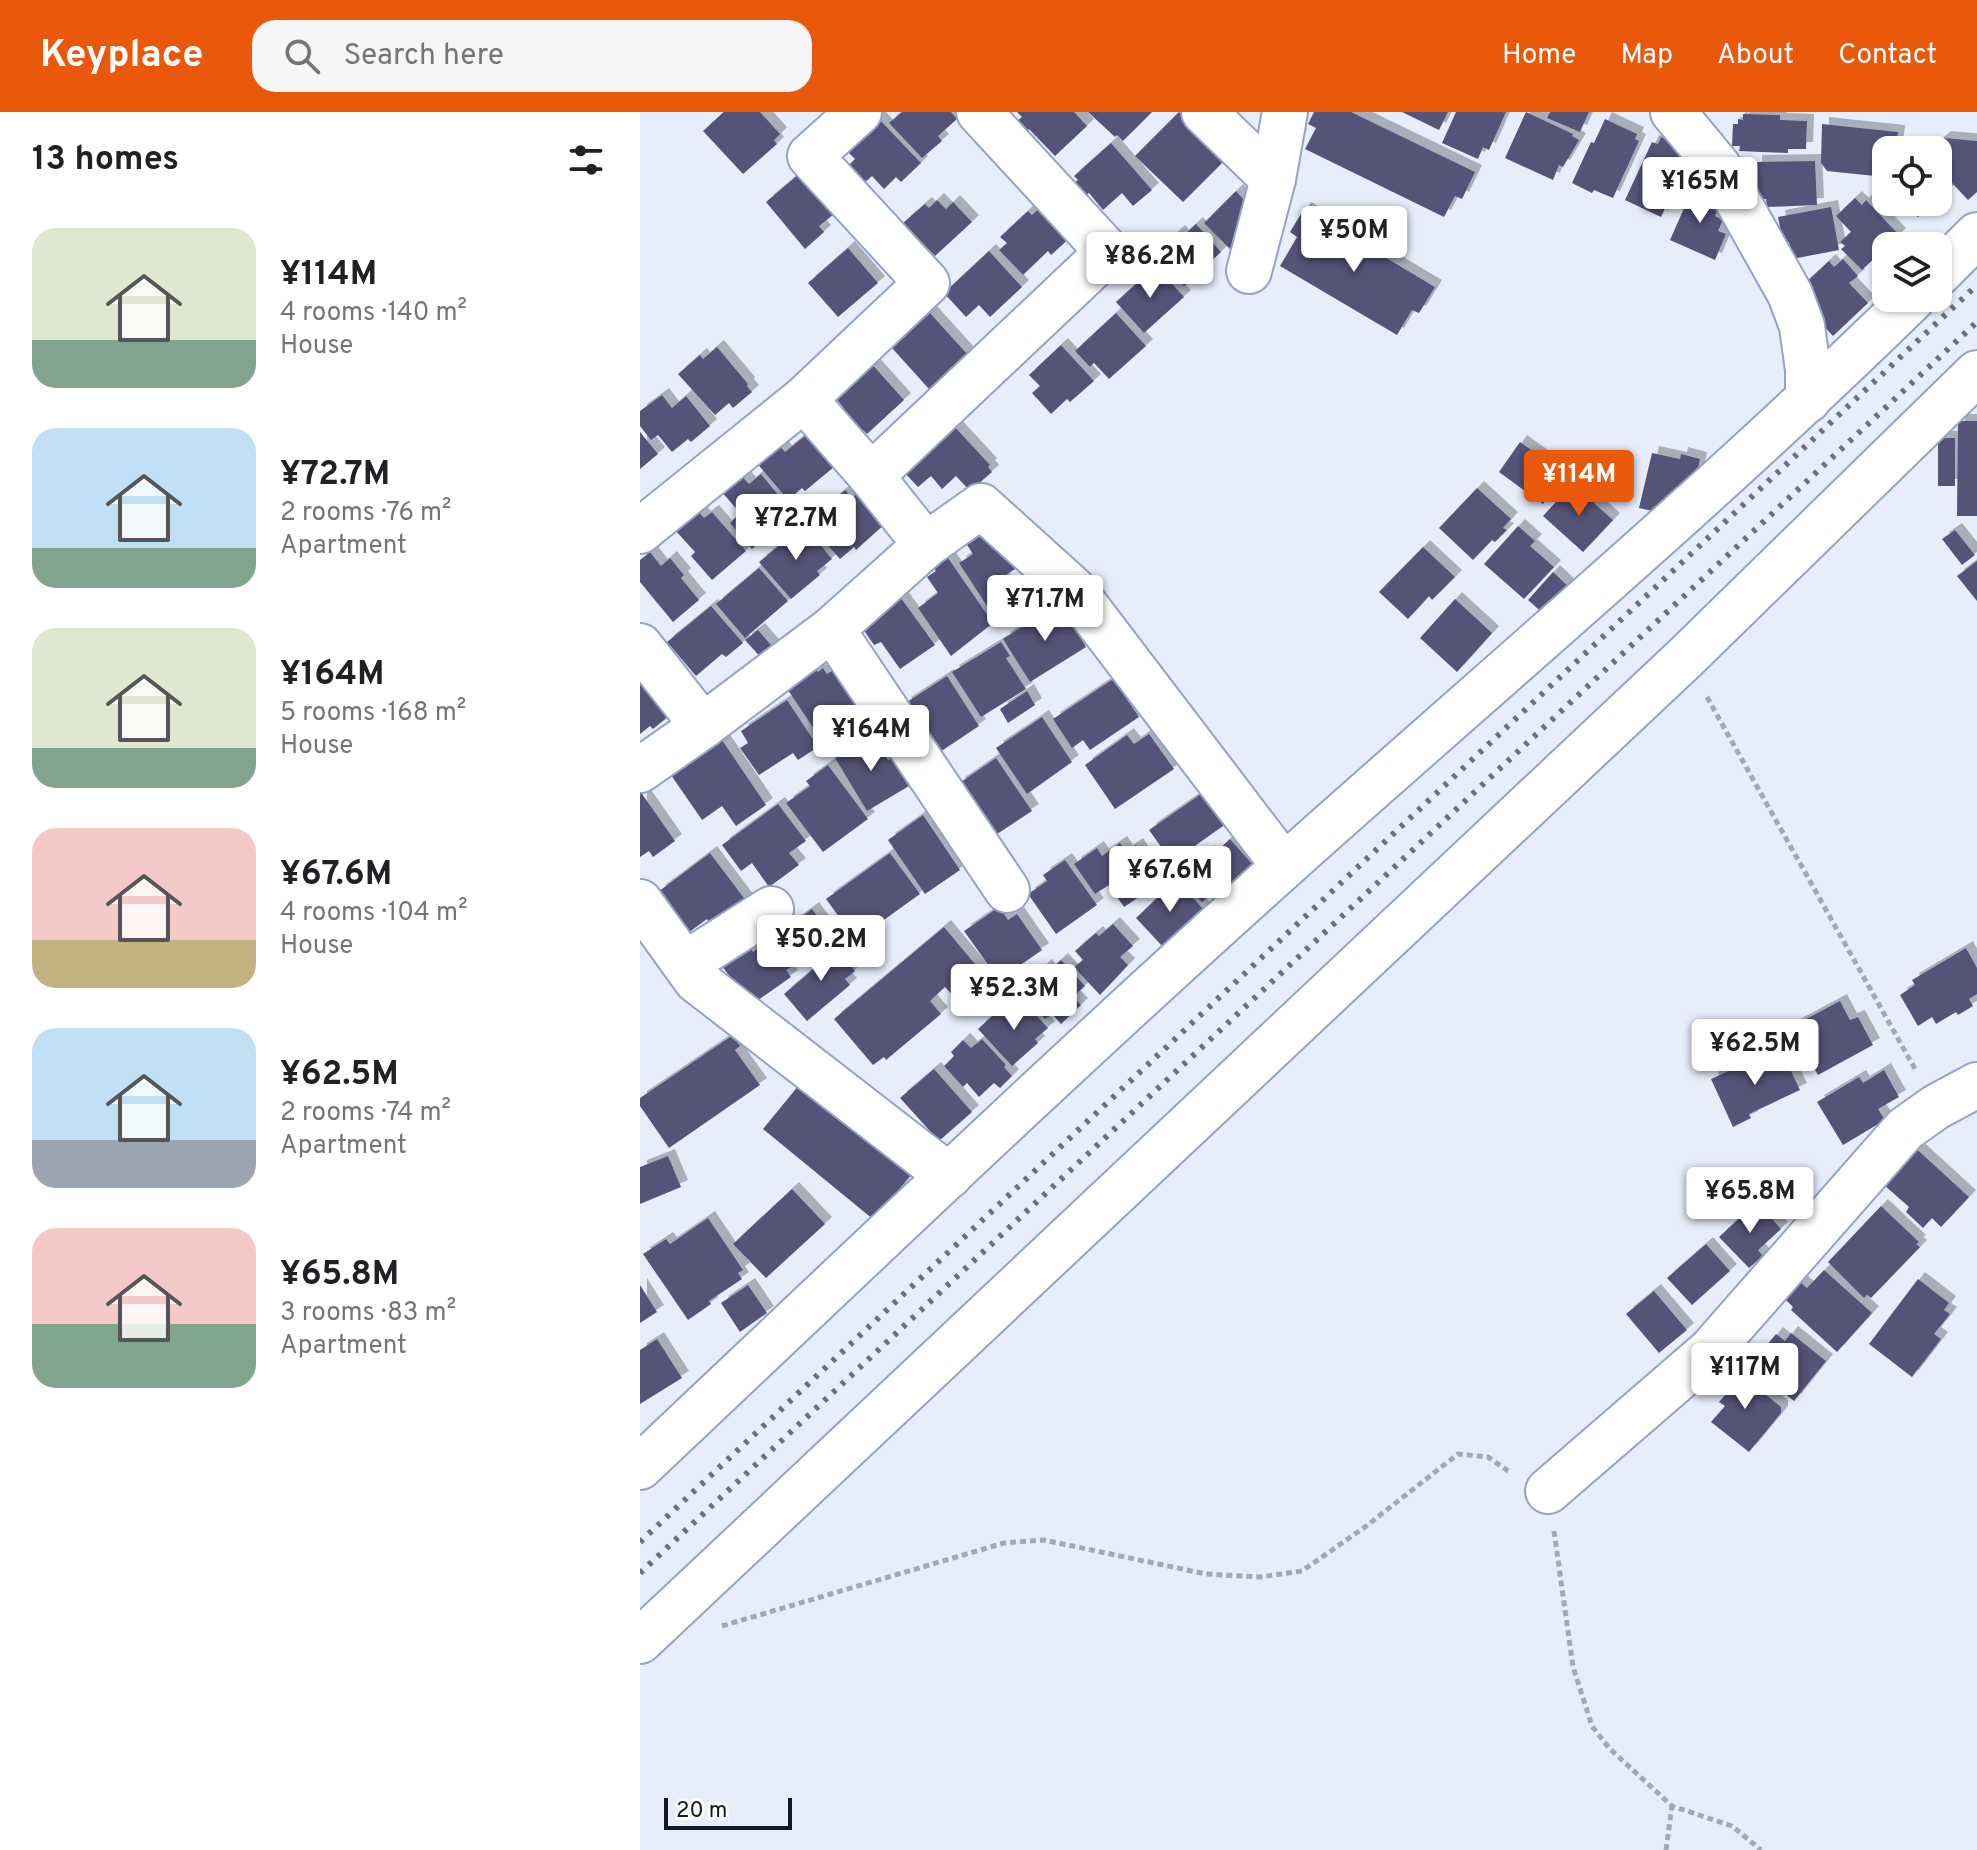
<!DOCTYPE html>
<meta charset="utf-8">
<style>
:root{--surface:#fff;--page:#f6f6f6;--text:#202124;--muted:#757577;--accent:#ea580c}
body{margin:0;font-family:Overpass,sans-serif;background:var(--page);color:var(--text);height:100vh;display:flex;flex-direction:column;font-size:30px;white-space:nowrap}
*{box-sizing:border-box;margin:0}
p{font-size:26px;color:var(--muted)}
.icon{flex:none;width:44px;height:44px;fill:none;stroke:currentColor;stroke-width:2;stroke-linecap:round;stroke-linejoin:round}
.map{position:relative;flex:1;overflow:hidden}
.side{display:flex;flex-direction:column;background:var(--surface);width:640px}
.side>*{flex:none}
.buttons{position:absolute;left:1232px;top:24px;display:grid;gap:16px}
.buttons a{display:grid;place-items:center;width:80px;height:80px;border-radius:16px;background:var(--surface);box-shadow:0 2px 6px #0004;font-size:40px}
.scale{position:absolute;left:24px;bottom:20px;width:128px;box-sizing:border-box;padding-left:8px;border:4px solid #131924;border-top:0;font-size:22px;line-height:28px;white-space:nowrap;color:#131924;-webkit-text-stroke:6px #fafafa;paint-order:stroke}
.price{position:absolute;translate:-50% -68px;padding:0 18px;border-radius:8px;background:#fff;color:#222;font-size:26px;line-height:52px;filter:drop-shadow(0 2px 4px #0008)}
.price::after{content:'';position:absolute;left:50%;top:48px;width:24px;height:18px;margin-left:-12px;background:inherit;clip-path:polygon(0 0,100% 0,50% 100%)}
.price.active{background:var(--accent);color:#fff}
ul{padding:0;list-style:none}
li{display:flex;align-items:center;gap:24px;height:200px;padding:0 32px}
li span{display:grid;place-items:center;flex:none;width:224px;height:160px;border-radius:24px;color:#555}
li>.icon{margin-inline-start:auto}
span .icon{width:96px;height:96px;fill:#fffc;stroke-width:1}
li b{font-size:34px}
h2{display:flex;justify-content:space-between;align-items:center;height:96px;padding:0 32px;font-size:34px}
header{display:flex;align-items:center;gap:48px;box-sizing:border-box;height:112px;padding:0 40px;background:var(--accent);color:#fff}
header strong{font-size:38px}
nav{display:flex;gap:44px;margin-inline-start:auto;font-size:28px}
.search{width:560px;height:72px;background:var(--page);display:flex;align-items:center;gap:20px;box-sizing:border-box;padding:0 28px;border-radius:24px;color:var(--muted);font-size:30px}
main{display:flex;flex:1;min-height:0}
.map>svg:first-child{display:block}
</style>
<header>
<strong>Keyplace</strong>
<div class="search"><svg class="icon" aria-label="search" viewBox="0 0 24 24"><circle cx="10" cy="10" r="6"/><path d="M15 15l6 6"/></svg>Search here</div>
<nav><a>Home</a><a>Map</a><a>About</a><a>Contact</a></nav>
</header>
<main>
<section class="side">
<h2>13 homes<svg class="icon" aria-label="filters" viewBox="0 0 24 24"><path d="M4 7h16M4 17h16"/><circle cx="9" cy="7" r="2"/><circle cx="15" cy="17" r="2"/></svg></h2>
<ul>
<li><span style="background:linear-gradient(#dfe7d0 70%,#7fa58c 0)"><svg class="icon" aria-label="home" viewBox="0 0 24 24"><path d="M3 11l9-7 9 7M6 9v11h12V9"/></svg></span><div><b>¥114M</b><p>4 rooms · 140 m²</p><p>House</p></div></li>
<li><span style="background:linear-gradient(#bfe0f5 75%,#7fa58c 0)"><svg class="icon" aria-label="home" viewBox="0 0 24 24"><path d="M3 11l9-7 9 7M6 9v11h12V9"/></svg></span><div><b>¥72.7M</b><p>2 rooms · 76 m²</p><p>Apartment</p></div></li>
<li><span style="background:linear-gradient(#dfe7d0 75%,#7fa58c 0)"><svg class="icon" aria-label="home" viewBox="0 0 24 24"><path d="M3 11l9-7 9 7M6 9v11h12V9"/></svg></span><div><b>¥164M</b><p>5 rooms · 168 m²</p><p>House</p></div></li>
<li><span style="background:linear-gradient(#f6c9c9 70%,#c2b280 0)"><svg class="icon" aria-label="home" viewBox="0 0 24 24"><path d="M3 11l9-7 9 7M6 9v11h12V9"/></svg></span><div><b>¥67.6M</b><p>4 rooms · 104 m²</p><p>House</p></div></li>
<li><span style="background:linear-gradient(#bfe0f5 70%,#9aa5b1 0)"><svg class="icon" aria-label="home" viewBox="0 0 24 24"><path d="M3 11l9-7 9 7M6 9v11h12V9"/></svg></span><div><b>¥62.5M</b><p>2 rooms · 74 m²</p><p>Apartment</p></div></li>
<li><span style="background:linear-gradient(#f6c9c9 60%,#7fa58c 0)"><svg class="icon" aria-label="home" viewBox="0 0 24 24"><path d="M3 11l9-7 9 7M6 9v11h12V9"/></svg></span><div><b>¥65.8M</b><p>3 rooms · 83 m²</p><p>Apartment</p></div></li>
</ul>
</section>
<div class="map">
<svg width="1337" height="1738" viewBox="0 0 1337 1738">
<defs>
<filter id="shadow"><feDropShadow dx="7" dy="-7" stdDeviation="0" flood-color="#0004"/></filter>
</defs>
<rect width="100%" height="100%" fill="#e7edfb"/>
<g fill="#565278" filter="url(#shadow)">
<polygon points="84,0 120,0 140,22 134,28 137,32 103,62 63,19"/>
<polygon points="262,0 311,0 317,7 298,24 302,29 282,46 249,11"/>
<polygon points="377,0 434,0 447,14 415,44 389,17 386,20 376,10 382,5"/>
<polygon points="448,0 512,0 483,29 477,23 475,25"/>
<polygon points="539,0 587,46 543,90 495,44"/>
<polygon points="674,0 711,0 835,60 822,87 815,84 804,105 665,37 676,16 668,12"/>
<polygon points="762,0 808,0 799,18"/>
<polygon points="816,0 866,0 849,38 843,35 838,47 802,31"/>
<polygon points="886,0 933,22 932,24 939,28 923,55 919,53 913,68 865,46"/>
<polygon points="910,0 949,0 940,20 907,6"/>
<polygon points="1103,2 1140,3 1140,8 1167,9 1166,37 1148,37 1148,41 1099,39 1100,34 1092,34 1093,12 1098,12 1098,7 1103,8"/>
<polygon points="237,5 281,51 261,70 256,65 244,77 232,64 223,72 207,55 215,47 204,36"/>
<polygon points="965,7 997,22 995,27 999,29 973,86 954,78 952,81 932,71 951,30 954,31"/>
<polygon points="1182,12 1258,20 1256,38 1246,38 1246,48 1237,46 1235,64 1187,59 1181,51"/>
<polygon points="1021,25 1048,38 1029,78 1033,80 1021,105 985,88 1012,30 1018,32"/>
<polygon points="1304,26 1337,29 1337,80 1328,88 1298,56 1298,38 1290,38"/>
<polygon points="471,31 512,78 493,94 482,81 463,98 449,81 442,86 431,73 438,68 434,64"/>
<polygon points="1175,49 1177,93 1127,95 1126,87 1119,87 1119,80 1116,80 1115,50"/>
<polygon points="165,57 175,81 193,103 179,114 184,120 165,137 126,90"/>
<polygon points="1298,59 1312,75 1298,88"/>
<polygon points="1053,76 1082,89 1075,104 1083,108 1078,119 1086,122 1075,148 1030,128"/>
<polygon points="596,79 606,90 595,142 564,111"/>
<polygon points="1215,86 1222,93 1226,88 1259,123 1222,158 1201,137 1205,134 1200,130 1211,120 1196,104"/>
<polygon points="297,88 306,97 313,90 332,110 295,144 263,111 285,92 289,96"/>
<polygon points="1264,90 1295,90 1278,105"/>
<polygon points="402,94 431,125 411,143 408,139 383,163 359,138 367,131 360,125 388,99 392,103"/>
<polygon points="1191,95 1199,138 1152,147 1149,130 1143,131 1138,105"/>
<polygon points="664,97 795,175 779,201 772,198 757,223 640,154 657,125 650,120"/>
<polygon points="556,112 581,140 544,174 514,142 538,120 542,125"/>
<polygon points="208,136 238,171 198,205 168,171"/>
<polygon points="349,139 382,175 350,205 339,193 326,205 304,181"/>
<polygon points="1203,147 1218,164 1209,171 1228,191 1193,224 1177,207 1182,202 1170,190 1163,173 1189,149 1194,155"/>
<polygon points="516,154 544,185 504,221 476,190"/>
<polygon points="290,201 328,243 289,277 252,236"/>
<polygon points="476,201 506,234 469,267 454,251 450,255 435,239"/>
<polygon points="421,233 454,269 430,290 427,287 411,302 392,281 400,274 389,263"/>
<polygon points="77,235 108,272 107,274 112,280 93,296 89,291 75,303 38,262 60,243 63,247"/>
<polygon points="230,250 264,288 227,322 223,318 216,325 195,302 203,295 193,283"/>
<polygon points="22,283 32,296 46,284 70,314 51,330 48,327 32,340 18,323 11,328 0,314 0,299"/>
<polygon points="1318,309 1337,309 1337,404 1317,404"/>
<polygon points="313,313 350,353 348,355 352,360 330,379 316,364 302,377 291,364 278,375 263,359"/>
<polygon points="0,320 18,342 0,357"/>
<polygon points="166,323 194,355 165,379 162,376 148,388 116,350 137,331 145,340"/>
<rect x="1298" y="326" width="17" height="48"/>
<polygon points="880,330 925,362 903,392 859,360"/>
<polygon points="1012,341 1040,347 1041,342 1060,347 1057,362 1017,400 999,396"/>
<polygon points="121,362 153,401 112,437 90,411 100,401 81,379 101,363 109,372"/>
<polygon points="945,374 958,386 954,391 973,408 943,440 903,404 926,379 934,386"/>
<polygon points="837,376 871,407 863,416 867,418 855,430 852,428 833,448 799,416"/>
<polygon points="205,378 212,386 219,380 246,411 216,438 214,435 200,447 168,411"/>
<polygon points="58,399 64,406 72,400 106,439 72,468 51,444 55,440 35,418"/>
<polygon points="164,413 192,447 177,459 180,463 151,487 119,450"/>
<polygon points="878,414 895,429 890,434 914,455 884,487 844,452"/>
<polygon points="350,418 380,454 361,466 367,475 393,458 403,474 378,490 370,478 347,494 319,451 333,442 327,433"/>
<polygon points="1315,418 1335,443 1322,453 1302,427"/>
<polygon points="783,435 815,465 792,488 789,484 768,507 739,480"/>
<polygon points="10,440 21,454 30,446 44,463 41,466 59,488 33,510 0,470 0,448"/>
<polygon points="308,446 353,511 311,544 278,496 298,481 287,465 296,459 294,455"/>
<polygon points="1337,449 1337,489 1317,464"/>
<polygon points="119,456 148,489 105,526 76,492"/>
<polygon points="913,460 931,477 906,504 888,488"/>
<polygon points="261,486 295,533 260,557 241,530 234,533 221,514"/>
<polygon points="815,487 852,521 817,560 780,526"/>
<polygon points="419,491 446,535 390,570 363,527"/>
<polygon points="71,494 103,531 86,545 82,542 56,564 27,530"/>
<polygon points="118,518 137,540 125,550 105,528"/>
<polygon points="361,530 370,544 366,546 386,577 341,605 312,560"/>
<polygon points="173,553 178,560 183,556 187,562 192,559 218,598 199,611 196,606 176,620 144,572"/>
<polygon points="307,564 339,614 297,642 264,592"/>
<polygon points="473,567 499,605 450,638 443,628 432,636 413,607"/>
<polygon points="0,570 29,604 13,617 10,614 0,622"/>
<polygon points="387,579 395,593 368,611 360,597"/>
<polygon points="147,588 178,635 158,648 153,641 119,663 100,636 108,631 101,619"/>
<polygon points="402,605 432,650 387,682 356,636"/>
<polygon points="509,622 534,657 475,697 445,653 487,623 494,632"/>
<polygon points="233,623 248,648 252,646 269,674 227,699 195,646"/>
<polygon points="82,628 126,693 96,714 82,694 62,708 31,663"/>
<polygon points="356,646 392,699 354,724 318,672"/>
<polygon points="188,653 228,707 183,740 146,691 170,674 166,669"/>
<polygon points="571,675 593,707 532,750 509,718"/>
<polygon points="0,679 35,729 13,745 9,739 0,745"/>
<polygon points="138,692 166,729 149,741 159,753 129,775 112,751 101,759 82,733"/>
<polygon points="283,703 320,758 285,782 248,728"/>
<polygon points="590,727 613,753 582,781 577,776 562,790 539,765 568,740 572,744"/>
<polygon points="480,731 486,740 496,733 521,770 484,795 469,773 455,782 434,752 457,736 462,744"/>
<polygon points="70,741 107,790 82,808 78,804 70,811 67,807 48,821 18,780"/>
<polygon points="250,741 280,782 216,828 186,787"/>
<polygon points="425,748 457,793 416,822 388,782 407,769 403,763"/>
<polygon points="536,768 564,798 524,836 496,806"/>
<polygon points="359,795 368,808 377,802 402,838 359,868 324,819"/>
<polygon points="172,797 192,824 164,843 145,817"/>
<polygon points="473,812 493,834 480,845 488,853 460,883 434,855 443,848 435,839 456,821 459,824"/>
<polygon points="304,815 345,864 317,888 305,875 290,889 301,902 246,948 244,945 233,953 194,907"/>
<polygon points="138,821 159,850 146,858 151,865 111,893 82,854 110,835 113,840"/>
<polygon points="193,832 215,859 205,867 210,873 167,909 144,882 177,854 172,849"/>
<polygon points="1326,836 1337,856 1337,882 1329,887 1333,894 1318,903 1316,900 1296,912 1292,905 1278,914 1260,883 1275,873 1272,868"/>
<polygon points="421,848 445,874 433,885 441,893 421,912 412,902 405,907 378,879 405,854 409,859"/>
<polygon points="383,889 408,916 395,927 398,931 372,954 338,917 360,897 367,905"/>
<polygon points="1200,889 1210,908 1218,905 1233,933 1178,963 1151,915"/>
<polygon points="93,923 100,934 95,938 120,973 29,1036 0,994 0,986"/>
<polygon points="342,927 366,953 364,955 372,964 360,976 354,971 339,985 327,971 323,975 304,954 314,944 311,940 323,928 331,936"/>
<polygon points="1142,940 1160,978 1109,1002 1111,1006 1093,1015 1071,967 1099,954 1101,959"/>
<polygon points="294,957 332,1000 299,1029 260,986"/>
<polygon points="1244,958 1259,985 1238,997 1245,1008 1203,1033 1177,990 1219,965 1223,971"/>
<polygon points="159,973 270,1064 234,1108 123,1017"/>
<polygon points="1270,1031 1329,1085 1301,1115 1292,1106 1283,1116 1266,1100 1269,1095 1244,1073"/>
<polygon points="28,1044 41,1075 0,1092 0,1055"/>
<polygon points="152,1077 185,1112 126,1166 93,1132"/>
<polygon points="1117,1090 1141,1117 1118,1138 1123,1144 1109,1156 1079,1125"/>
<polygon points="1241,1094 1279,1130 1276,1132 1280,1135 1231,1186 1227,1183 1224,1186 1188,1150"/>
<polygon points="68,1106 103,1158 98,1161 102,1167 69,1189 71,1192 48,1208 3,1142 26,1127 30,1132"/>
<polygon points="1066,1132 1090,1159 1052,1193 1027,1166"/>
<polygon points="1184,1158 1232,1201 1197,1240 1151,1198 1153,1195 1145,1187 1160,1170 1167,1176"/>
<polygon points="1278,1167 1309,1191 1304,1198 1310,1202 1294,1222 1301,1227 1272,1265 1229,1232"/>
<polygon points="0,1173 17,1200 0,1211"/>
<polygon points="108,1173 127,1201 100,1220 81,1191"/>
<polygon points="1014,1179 1047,1218 1019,1241 986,1202"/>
<polygon points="1151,1221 1186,1249 1154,1289 1116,1259 1120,1254 1114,1249 1136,1222 1145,1229"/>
<polygon points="17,1227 42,1266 0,1292 0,1238"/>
<polygon points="1092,1255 1141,1295 1141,1301 1109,1340 1071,1310 1085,1294 1079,1290 1088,1280 1078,1272"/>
</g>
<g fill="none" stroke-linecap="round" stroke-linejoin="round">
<g stroke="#94a3c2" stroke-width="48">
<g id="minor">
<polyline points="564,0 633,67"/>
<polyline points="1033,0 1078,54 1150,182 1162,214 1168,258 1168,288"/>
<polyline points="609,159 633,67 645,0"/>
<polyline points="1298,162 1337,123"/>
<polyline points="164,287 231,364"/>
<polyline points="0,419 164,287 287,171 170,44 219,0"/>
<polyline points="286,433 231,364 468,140 339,0"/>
<polyline points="192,517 367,778"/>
<polyline points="0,534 63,614"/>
<polyline points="0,658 63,614 192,517 286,433 341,394 433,477 644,754"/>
<polyline points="0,790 56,868 309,1064"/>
<polyline points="45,852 131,797"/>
<path d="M0 1355C215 1152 428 948 648 751 857 564 1073 382 1273 186"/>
<polyline points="908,1379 1070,1239 1265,1017 1296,995 1337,973"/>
<polyline points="0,1529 1045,546 1337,261"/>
</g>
</g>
<g stroke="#a2a8b5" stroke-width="5" stroke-dasharray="6 4" stroke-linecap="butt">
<polyline points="1067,585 1275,957"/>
<polyline points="914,1419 933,1555 952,1614 969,1636 1032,1694 1092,1714 1121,1738"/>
<polyline points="82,1514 364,1431 404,1428 566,1462 620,1465 662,1459 725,1415 818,1342 848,1345 871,1361"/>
<polyline points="1026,1738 1032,1694"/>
</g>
<use href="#minor" stroke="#fff" stroke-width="44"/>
<g stroke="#6a707d" stroke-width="6" stroke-dasharray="4 8" stroke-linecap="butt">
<polyline points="0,1430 1337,173"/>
<polyline points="0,1461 1337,210"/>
</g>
</g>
</svg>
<div class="buttons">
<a><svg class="icon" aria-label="locate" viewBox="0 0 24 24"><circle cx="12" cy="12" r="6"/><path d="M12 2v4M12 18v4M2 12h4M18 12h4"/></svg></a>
<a><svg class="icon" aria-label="layers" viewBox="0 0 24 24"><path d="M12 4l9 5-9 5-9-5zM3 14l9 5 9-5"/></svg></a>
</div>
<div class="scale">20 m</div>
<b class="price" style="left:1060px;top:113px">¥165M</b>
<b class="price" style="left:714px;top:162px">¥50M</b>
<b class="price" style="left:510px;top:188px">¥86.2M</b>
<b class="price active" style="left:939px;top:406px">¥114M</b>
<b class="price" style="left:156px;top:450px">¥72.7M</b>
<b class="price" style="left:405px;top:531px">¥71.7M</b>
<b class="price" style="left:231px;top:661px">¥164M</b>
<b class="price" style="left:530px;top:802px">¥67.6M</b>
<b class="price" style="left:181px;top:871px">¥50.2M</b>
<b class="price" style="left:374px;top:920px">¥52.3M</b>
<b class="price" style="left:1115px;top:975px">¥62.5M</b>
<b class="price" style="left:1110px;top:1123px">¥65.8M</b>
<b class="price" style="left:1105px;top:1299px">¥117M</b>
</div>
</main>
